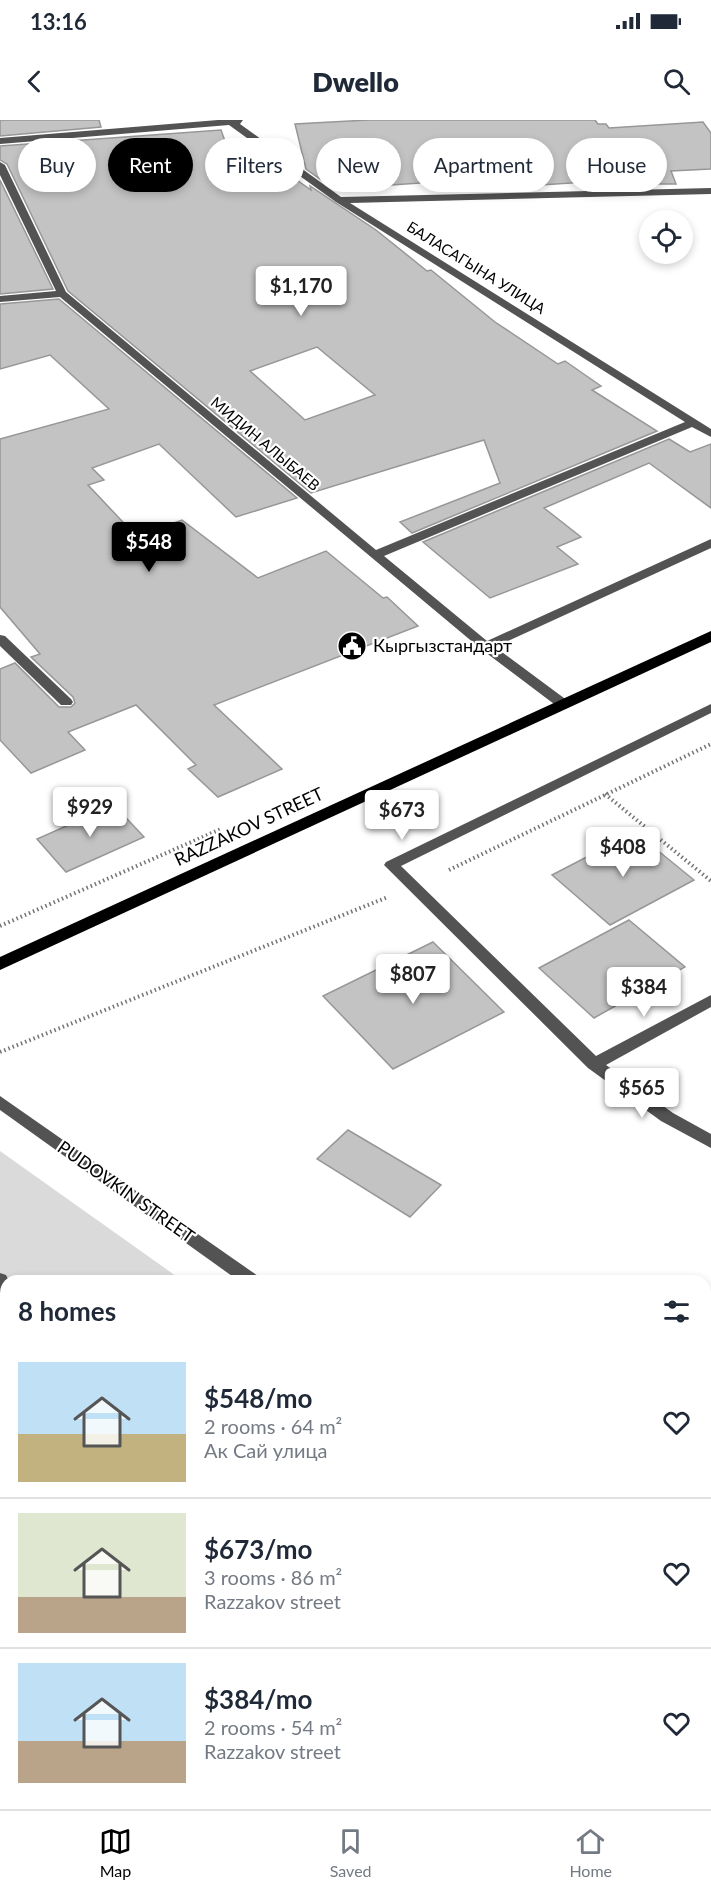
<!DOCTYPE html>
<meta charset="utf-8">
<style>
:root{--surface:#fff;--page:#f6f6f7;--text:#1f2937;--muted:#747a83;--line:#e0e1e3;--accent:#000}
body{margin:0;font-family:Lato,sans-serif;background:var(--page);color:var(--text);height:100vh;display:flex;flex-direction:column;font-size:22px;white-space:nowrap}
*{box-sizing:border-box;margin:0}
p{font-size:20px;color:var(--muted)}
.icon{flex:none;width:33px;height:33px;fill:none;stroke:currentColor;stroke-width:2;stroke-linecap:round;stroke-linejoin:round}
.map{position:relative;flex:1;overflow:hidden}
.drawer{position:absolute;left:0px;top:1155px;width:711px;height:534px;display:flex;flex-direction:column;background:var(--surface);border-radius:18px 18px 0 0;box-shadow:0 3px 9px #0003}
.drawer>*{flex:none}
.hud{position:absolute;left:18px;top:18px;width:675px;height:54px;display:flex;gap:12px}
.fabs{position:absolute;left:639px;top:90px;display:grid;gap:12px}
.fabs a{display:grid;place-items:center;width:54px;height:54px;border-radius:50%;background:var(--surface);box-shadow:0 3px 9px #0003;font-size:30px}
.price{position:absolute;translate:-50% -51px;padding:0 14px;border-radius:6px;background:#fff;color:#222;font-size:20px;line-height:39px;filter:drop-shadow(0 2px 3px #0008)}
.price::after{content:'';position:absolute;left:50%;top:36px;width:18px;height:14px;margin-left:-9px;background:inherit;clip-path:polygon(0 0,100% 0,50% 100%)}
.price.current{background:var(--accent);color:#fff}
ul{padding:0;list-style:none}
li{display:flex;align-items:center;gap:18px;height:150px;padding:0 18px}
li+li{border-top:2px solid var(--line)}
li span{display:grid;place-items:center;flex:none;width:168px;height:120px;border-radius:0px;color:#555}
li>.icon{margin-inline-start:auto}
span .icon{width:72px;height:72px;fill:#fffc;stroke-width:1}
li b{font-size:26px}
h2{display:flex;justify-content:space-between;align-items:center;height:72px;padding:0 18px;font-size:26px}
.chip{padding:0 21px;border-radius:27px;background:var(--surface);box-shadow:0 3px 9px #0003;font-size:21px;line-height:54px}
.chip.current{background:var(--accent);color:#fff}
.status{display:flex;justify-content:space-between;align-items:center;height:42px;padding:0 30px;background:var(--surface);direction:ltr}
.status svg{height:16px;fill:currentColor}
header{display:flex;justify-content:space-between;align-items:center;height:78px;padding:0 18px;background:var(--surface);font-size:27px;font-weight:800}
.tabs{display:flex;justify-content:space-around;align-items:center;height:84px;border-top:2px solid var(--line);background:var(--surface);font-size:16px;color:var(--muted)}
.tabs a{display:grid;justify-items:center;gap:3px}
.tabs .current{color:var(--accent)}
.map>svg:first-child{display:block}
</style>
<div class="status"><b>13:16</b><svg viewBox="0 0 49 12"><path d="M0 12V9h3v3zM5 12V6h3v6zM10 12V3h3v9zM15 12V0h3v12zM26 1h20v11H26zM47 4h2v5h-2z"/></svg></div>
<header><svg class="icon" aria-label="back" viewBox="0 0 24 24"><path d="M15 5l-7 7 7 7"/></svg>Dwello<svg class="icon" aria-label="search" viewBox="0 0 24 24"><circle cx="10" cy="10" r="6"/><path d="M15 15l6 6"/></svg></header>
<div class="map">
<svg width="711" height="1689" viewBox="0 0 711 1689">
<rect width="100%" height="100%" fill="#fff"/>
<polygon fill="#dadada" points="0,1031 183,1161 6,1161 6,1683 705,1683 705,1531 711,1535 711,1689 0,1689"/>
<g fill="#c3c3c3" stroke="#979797" stroke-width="1.5" fill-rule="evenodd">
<polygon points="0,0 99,0 101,7 0,16"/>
<polygon points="368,0 595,0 598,4 606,4 609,8 703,2 711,13 711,49 671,51 676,64 604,64 602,61 525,66 521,56 334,69 306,49 295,4"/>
<path d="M221 10 227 27 244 23 311 70 310 66 376 110 427 151 431 150 495 202 558 244 565 241 601 266 592 270 657 311 412 413 400 402 500 363 484 320 311 373 68 171 7 44 0 40V26ZM317 227 375 275 305 300 250 251Z"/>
<polygon points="0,60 53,169 0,174"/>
<polygon points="59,179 297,378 236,397 159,324 92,348 104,360 88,365 136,416 182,400 258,458 326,431 383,478 387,477 418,506 214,585 282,649 218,677 188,649 196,645 136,585 68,612 85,630 31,653 0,620 0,549 15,543 59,587 71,587 75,583 73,577 31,537 40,534 0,487 0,319 109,289 50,235 0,249 0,184"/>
<polygon points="669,319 690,332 711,324 711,388 649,343 544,388 581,417 557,427 578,444 490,478 423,422"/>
<polygon points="114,685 144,717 66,752 37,719"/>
<polygon points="635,712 694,760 610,805 552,755"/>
<polygon points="629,800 685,847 594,898 539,848"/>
<polygon points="433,822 504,892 393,949 323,876"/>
<polygon points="348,1010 441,1065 410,1097 317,1039"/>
</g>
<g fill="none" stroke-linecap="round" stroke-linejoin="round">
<g stroke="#757575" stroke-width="4" stroke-dasharray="1.5 3" stroke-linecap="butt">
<polyline points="605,674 711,761"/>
<polyline points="449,750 711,624"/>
<polyline points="0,806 221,709"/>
<polyline points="0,932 388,777"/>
</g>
<g fill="#535353" fill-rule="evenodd">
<polygon points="218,0 243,0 240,4 341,77 711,68 711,74 350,83 711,309 711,317 692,307 384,436 487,521 711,419 711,428 495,527 568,581 570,584 568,587 558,587 481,529 60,177 0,182 0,176 56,171 0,55 0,42 5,45 66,172 376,430 685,302 336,82 229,5 0,24 0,18"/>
<polygon points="0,515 5,516 71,579 73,582 71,585 61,585 0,526"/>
<polygon points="711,584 711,593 401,746 596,936 711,875 711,887 606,945 673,993 711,1014 711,1028 661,1001 588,948 384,745 386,742"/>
<polygon points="0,976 258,1156 261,1161 239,1161 0,990"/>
<polygon points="0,1153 6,1155 9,1161 6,1161 6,1195 0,1193"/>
<polygon points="6,1471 6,1509 0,1507 0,1473"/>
<polygon points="705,1473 711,1475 711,1495 705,1493"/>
<polygon points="228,1683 251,1683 253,1689 230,1689"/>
</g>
<polygon fill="#000" fill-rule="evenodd" points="711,511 711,522 0,850 0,837"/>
</g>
<defs>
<g id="civic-disc" transform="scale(1.5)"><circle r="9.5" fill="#000" stroke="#fff"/><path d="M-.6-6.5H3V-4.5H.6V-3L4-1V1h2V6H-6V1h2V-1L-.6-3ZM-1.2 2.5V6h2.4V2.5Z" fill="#fff"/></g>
</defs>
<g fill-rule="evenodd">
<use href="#civic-disc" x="352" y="526"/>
</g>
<g text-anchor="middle" stroke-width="4.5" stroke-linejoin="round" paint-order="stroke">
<g font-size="15" fill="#000" stroke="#fff">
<text transform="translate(476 148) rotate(32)" y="5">БАЛАСАГЫНА УЛИЦА</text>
<text transform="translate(265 324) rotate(40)" y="5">МИДИН АЛЫБАЕВ</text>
</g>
<g font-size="18" fill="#000" stroke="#fff" text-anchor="start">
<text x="373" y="532">Кыргызстандарт</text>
</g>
<g font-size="18" fill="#000" stroke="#fff">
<text transform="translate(249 707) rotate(-25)" y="6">RAZZAKOV STREET</text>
<text transform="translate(126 1072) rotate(35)" y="6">PUDOVKIN STREET</text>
</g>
</g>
</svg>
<div class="fabs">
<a><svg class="icon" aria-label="locate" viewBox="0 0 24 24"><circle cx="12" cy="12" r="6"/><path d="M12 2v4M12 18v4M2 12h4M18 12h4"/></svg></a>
</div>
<b class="price" style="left:301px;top:197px">$1,170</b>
<b class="price current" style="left:149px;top:453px">$548</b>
<b class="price" style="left:90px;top:718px">$929</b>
<b class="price" style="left:402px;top:721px">$673</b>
<b class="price" style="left:623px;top:758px">$408</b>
<b class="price" style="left:413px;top:885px">$807</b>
<b class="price" style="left:644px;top:898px">$384</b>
<b class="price" style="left:642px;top:999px">$565</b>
<div class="hud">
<a class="chip">Buy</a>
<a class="chip current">Rent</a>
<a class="chip">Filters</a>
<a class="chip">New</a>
<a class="chip">Apartment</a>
<a class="chip">House</a>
</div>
<section class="drawer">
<h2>8 homes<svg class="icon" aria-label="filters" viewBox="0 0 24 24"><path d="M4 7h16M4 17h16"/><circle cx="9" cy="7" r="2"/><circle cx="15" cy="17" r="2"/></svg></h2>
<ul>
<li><span style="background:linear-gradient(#bfe0f5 60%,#c2b280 0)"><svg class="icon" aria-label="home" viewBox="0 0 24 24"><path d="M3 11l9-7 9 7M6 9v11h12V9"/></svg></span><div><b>$548/mo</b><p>2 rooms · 64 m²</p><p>Ак Сай улица</p></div><svg class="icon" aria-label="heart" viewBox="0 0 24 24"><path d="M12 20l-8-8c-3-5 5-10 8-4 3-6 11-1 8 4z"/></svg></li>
<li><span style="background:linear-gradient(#dfe7d0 70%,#b9a48a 0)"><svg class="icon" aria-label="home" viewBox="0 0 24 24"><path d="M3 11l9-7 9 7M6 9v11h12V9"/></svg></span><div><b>$673/mo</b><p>3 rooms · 86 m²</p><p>Razzakov street</p></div><svg class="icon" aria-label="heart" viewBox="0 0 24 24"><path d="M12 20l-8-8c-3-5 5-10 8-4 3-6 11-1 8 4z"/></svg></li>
<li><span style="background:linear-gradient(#bfe0f5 65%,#b9a48a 0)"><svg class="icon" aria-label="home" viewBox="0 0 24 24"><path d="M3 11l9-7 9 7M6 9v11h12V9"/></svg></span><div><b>$384/mo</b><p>2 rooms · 54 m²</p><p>Razzakov street</p></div><svg class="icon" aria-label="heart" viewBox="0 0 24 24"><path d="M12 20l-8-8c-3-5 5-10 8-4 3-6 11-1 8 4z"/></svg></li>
</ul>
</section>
</div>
<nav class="tabs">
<a class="current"><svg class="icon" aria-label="map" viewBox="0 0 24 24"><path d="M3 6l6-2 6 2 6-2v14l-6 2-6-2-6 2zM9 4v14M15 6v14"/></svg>Map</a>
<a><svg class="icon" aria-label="saved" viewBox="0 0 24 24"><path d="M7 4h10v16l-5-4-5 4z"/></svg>Saved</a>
<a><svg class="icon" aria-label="home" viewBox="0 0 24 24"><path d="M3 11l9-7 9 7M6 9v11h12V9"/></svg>Home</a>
</nav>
